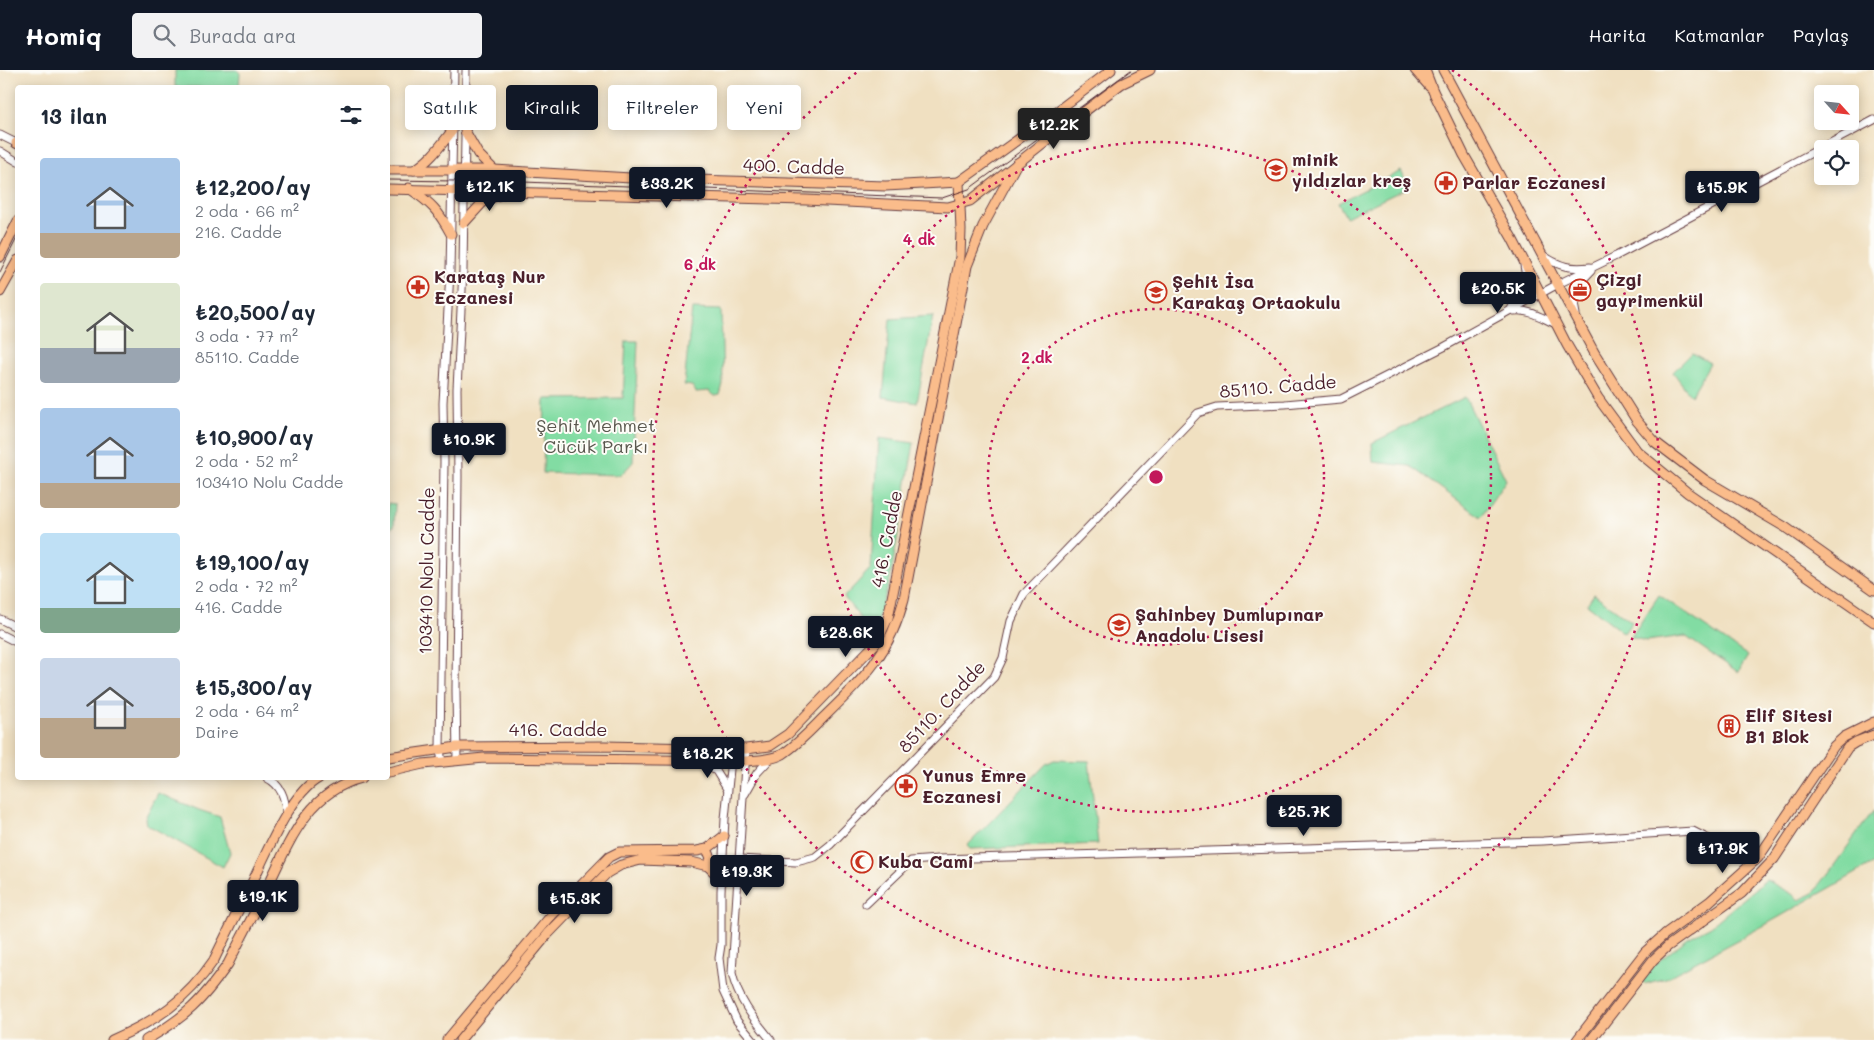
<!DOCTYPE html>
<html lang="tr">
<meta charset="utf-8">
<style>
:root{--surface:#fff;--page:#f2f2f3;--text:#1f2937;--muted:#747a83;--accent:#111827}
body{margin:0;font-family:Mali,sans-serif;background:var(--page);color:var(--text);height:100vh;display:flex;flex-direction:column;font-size:19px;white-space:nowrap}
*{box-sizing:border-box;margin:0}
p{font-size:16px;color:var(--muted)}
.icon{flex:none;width:28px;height:28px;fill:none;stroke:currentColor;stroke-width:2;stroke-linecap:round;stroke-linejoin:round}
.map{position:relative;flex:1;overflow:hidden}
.panel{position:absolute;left:15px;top:15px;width:375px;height:695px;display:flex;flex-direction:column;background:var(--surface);border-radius:5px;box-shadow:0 2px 12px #0003}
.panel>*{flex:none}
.top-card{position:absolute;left:405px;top:15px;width:475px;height:45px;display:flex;gap:10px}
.needle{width:32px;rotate:117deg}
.controls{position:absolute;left:1814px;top:15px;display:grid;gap:10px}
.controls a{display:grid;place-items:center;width:45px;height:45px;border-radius:5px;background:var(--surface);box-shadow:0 2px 12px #0003;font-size:25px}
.price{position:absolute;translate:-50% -42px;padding:0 11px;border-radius:5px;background:var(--accent);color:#fff;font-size:16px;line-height:32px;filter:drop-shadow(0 1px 2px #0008)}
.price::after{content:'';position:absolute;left:50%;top:30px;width:15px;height:11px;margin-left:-8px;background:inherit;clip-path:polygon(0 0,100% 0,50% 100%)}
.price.active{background:#222;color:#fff}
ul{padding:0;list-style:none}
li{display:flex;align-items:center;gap:15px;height:125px;padding:0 25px}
li span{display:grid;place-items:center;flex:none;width:140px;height:100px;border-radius:5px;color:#555}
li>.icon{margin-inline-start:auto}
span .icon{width:60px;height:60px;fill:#fffc;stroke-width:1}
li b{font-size:21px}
h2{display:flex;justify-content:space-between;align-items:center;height:60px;padding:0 25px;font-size:21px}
.chip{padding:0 18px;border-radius:5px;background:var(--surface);box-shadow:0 2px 12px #0003;font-size:18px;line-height:45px}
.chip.active{background:var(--accent);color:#fff}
header{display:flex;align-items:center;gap:30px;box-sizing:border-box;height:70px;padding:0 25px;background:var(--accent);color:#fff}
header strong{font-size:24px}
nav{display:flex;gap:28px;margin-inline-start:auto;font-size:18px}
.search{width:350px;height:45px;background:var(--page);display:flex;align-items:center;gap:12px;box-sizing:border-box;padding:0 18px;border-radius:5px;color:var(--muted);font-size:19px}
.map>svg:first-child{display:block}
</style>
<header>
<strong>Homiq</strong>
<div class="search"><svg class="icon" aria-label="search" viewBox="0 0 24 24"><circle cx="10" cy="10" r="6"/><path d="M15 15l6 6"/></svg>Burada ara</div>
<nav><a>Harita</a><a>Katmanlar</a><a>Paylaş</a></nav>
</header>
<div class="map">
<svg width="1874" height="970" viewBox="0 0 1874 970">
<rect width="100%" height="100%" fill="#fdfcf7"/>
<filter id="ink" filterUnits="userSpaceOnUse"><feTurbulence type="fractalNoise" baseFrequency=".02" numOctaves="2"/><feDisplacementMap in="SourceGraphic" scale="10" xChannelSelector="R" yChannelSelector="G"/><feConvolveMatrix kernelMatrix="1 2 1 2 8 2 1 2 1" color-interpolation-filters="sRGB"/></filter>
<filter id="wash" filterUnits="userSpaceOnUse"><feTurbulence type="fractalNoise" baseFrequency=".0096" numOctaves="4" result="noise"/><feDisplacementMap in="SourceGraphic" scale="20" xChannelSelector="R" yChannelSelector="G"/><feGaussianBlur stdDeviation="1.12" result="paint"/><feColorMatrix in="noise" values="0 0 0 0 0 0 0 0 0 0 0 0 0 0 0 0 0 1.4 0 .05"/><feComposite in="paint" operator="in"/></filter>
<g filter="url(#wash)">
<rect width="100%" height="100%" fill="#f0e0c1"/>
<g fill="#82dca3" stroke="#667e67">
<polygon points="175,0 237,0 240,3 239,17 175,17"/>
<polygon points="1401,101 1409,117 1346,147 1338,133"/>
<polygon points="692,239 721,240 723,314 720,325 715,326 709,321 696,322 692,316 684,315"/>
<polygon points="933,246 917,333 883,327 890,249"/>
<polygon points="626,271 638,271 633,392 621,405 543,403 545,329 623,328"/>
<polygon points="1692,283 1710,293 1691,326 1673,302"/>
<polygon points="1465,327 1506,410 1481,447 1410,396 1373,392 1372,373"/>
<polygon points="879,368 914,373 890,510 872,568 863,578 860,548 844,527 871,498"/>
<polygon points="388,433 395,434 394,456 388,459"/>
<polygon points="1594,524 1632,552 1624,563 1587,534"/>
<polygon points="1659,525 1748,586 1738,602 1685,566 1646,571 1631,567"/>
<polygon points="1054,690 1089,691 1098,774 970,779 967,776 1046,694"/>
<polygon points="158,723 199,740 220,747 230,783 223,797 146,754 145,748"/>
<polygon points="1874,740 1874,793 1765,855 1666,908 1644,914 1642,910 1655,894 1688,868 1711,856 1766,810 1792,824 1799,830 1814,823"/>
</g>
</g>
<g filter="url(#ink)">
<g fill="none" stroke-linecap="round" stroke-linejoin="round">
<g stroke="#633c42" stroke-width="9">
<g id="minor">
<polyline points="0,65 18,74"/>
<polyline points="0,81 18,92"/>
<path d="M1544 186C1560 197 1571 199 1590 197"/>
<path d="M1512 237C1525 222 1528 215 1524 195"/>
<path d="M1514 241C1529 239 1542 248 1556 254"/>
<path d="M1576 244C1571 223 1576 216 1591 201"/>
<polyline points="0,549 18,558"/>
<polyline points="0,564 18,573"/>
<polyline points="732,679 725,749 721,821 721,875 719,888 723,921 737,951 753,970"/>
<path d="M746 679 732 903C738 930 754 949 771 970"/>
<polyline points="457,691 456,620 458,406 457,319 463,200 466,0"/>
<polyline points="701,692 716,701 727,719"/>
<polyline points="442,693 440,679 444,392 443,333 450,201 454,0"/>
<path d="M267 708C281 715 286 729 286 745"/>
<polyline points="745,724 757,703 770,689"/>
<polyline points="739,789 796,792 815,787 830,775 994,607 1003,588 1011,551 1024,524 1198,343 1217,337 1285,334 1341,329 1444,277 1558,214 1616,186 1874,50"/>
<polyline points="866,834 911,791 938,789 1543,771 1693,761 1754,792"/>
</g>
</g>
<g stroke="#633c42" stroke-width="11">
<g id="major">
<polyline points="1415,0 1430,17"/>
<polyline points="1425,0 1433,21 1464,85 1512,168 1567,275 1598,328 1637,381 1688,423 1874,552"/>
<polyline points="1443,0 1595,284 1637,351 1655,372 1705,410 1785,457 1874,520"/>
<polyline points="465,61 478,84 494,100"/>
<polyline points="16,73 18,74"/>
<polyline points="388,100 494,100 631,108 886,116 959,112"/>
<path d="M414 100C430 91 441 75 452 61"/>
<polyline points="959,112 1052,45 1111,0"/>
<path d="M409 118C432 134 438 140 451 164"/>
<polyline points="388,119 806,130 948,137 970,131 1052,66 1121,14 1150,0"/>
<polyline points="464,153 485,130 502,124"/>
<polyline points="0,187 18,151"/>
<polyline points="0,222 18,190"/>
<polyline points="388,687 457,677 605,676 746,679 770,676 788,664 877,572 888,548 960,187 961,160 959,112"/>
<path d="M388 702 423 694 484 688 746 691C758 690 772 690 783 684 798 674 811 660 823 648 863 609 890 584 904 529L967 196 983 156 1017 93"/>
<polyline points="707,779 711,788 708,796"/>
<path d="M112 970C157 950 186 931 214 890 226 865 238 841 250 817 265 787 290 723 319 708"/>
<path d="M146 970C186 947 202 931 228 894 240 870 253 846 265 822 288 775 306 722 362 708"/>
<polyline points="447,970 550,847 609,787 619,782 697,781 707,779 724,766"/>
<polyline points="460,970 548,864 607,803 621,795 641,790 691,792 708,796 721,809"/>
<polyline points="1577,970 1645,882 1665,864 1709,832 1758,788 1834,676 1844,667 1874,652"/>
<polyline points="1591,970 1653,890 1668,876 1742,823 1774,789 1848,677 1856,672 1874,665"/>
</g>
</g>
<use href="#minor" stroke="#fff" stroke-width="7"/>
<use href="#major" stroke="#fabc8b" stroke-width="9"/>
<g stroke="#4a1f2b" stroke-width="1">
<polyline points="388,110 523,112 942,128 969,119 1131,0"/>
<polyline points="0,202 18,166"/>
</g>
</g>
</g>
<g fill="none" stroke="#c2185b" stroke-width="2.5" stroke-dasharray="2.5 5">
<circle cx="1156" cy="407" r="168"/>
<circle cx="1156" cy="407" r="335"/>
<path d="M1452 0A503 503 0 1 1 860 0"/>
</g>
<defs>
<g id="school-ring" transform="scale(1.125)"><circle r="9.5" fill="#fdfcf7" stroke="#c8321e" stroke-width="1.5"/><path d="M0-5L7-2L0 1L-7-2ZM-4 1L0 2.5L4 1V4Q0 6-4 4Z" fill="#c8321e"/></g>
<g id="pharmacy-ring" transform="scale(1.125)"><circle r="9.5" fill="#fdfcf7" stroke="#c8321e" stroke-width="1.5"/><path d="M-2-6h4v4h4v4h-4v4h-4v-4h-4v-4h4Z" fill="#c8321e"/></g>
<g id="office-ring" transform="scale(1.125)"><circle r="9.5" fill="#fdfcf7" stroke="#c8321e" stroke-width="1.5"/><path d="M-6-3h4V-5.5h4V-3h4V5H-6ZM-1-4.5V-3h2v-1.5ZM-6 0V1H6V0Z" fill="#c8321e"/></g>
<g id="building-ring" transform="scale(1.125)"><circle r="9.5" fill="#fdfcf7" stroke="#c8321e" stroke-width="1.5"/><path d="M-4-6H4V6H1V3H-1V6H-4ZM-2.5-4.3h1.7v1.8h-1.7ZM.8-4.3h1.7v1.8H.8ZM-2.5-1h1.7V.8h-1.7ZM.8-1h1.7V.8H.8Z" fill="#c8321e"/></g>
<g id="mosque-ring" transform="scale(1.125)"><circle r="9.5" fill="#fdfcf7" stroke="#c8321e" stroke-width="1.5"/><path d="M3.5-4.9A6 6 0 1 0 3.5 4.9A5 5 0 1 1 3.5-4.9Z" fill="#c8321e"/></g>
</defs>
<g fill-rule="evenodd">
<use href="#school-ring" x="1276" y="100"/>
<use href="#pharmacy-ring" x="1446" y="113"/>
<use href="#pharmacy-ring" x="418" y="217"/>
<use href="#office-ring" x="1580" y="220"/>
<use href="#school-ring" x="1156" y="222"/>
<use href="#school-ring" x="1119" y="555"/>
<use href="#building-ring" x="1729" y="656"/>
<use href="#pharmacy-ring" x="906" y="716"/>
<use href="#mosque-ring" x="862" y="792"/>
</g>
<g text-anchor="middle" stroke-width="4" stroke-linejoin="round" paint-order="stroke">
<g font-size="18" font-weight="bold" fill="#4a1f2b" stroke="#fdfcf7" text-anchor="start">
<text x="1292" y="96">minik<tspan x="1292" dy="21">yıldızlar kreş</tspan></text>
<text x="1462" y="119">Parlar Eczanesi</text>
<text x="434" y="213">Karataş Nur<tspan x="434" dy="21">Eczanesi</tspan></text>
<text x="1596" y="216">Çizgi<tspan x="1596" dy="21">gayrimenkül</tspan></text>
<text x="1172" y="218">Şehit İsa<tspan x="1172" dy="21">Karakaş Ortaokulu</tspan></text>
<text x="1135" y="551">Şahinbey Dumlupınar<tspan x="1135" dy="21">Anadolu Lisesi</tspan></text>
<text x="1745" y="652">Elif Sitesi<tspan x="1745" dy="21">B1 Blok</tspan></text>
<text x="922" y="712">Yunus Emre<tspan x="922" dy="21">Eczanesi</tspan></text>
<text x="878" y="798">Kuba Cami</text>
</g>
<g font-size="18" fill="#4a1f2b" stroke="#fdfcf7">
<text transform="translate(794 97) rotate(2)" y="6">400. Cadde</text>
<text transform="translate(1278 317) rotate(-5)" y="6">85110. Cadde</text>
<text transform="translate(887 469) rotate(-79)" y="6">416. Cadde</text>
<text transform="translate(427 501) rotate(-89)" y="6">103410 Nolu Cadde</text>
<text transform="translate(942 637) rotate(-47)" y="6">85110. Cadde</text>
<text x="558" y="666">416. Cadde</text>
</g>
<g font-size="18" fill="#5b584f" stroke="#fdfcf7">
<text x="596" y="362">Şehit Mehmet<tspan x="596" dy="21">Cücük Parkı</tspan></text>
</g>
</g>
<circle cx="1156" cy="407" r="8" fill="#c2185b" stroke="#fdfcf7" stroke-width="2.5"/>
<g font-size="15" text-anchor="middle" font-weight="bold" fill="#c2185b" stroke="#fdfcf7" stroke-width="4" stroke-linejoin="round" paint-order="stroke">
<text x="919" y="175">4 dk</text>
<text x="700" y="200">6 dk</text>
<text x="1037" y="293">2 dk</text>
</g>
</svg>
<div class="controls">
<a><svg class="needle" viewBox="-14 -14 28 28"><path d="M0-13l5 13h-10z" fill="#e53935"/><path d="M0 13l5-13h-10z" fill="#747a83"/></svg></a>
<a><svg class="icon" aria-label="locate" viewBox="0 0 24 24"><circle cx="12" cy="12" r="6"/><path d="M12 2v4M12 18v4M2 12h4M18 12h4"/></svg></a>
</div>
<b class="price active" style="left:1054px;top:80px">₺12.2K</b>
<b class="price" style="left:667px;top:139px">₺33.2K</b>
<b class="price" style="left:490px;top:142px">₺12.1K</b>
<b class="price" style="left:1722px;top:143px">₺15.9K</b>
<b class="price" style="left:1498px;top:244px">₺20.5K</b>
<b class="price" style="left:469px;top:395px">₺10.9K</b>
<b class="price" style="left:846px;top:588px">₺28.6K</b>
<b class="price" style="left:708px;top:709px">₺18.2K</b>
<b class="price" style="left:1304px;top:767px">₺25.7K</b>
<b class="price" style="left:1723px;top:804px">₺17.9K</b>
<b class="price" style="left:747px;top:827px">₺19.3K</b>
<b class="price" style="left:263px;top:852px">₺19.1K</b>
<b class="price" style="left:575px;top:854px">₺15.3K</b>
<div class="top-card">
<a class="chip">Satılık</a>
<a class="chip active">Kiralık</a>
<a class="chip">Filtreler</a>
<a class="chip">Yeni</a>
</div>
<section class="panel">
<h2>13 ilan<svg class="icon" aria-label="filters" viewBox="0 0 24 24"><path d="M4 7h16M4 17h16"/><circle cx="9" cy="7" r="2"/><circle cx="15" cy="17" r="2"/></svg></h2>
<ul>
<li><span style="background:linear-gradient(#a9c7e8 75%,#b9a48a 0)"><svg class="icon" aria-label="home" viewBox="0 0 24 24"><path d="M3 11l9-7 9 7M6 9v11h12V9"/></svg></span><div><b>₺12,200/ay</b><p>2 oda · 66 m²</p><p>216. Cadde</p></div></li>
<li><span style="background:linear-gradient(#dfe7d0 65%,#9aa5b1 0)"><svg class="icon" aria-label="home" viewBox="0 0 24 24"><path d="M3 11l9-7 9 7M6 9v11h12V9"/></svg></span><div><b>₺20,500/ay</b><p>3 oda · 77 m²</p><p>85110. Cadde</p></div></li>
<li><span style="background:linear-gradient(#a9c7e8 75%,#b9a48a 0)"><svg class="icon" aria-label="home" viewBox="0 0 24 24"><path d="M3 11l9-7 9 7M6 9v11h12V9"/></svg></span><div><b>₺10,900/ay</b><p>2 oda · 52 m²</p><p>103410 Nolu Cadde</p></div></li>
<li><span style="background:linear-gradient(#bfe0f5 75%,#7fa58c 0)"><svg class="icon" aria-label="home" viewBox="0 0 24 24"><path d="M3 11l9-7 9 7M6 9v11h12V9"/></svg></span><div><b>₺19,100/ay</b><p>2 oda · 72 m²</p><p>416. Cadde</p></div></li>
<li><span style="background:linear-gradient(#c9d6e8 60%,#b9a48a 0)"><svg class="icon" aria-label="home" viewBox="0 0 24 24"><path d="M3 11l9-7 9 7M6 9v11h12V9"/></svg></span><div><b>₺15,300/ay</b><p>2 oda · 64 m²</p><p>Daire</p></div></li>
</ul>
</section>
</div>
